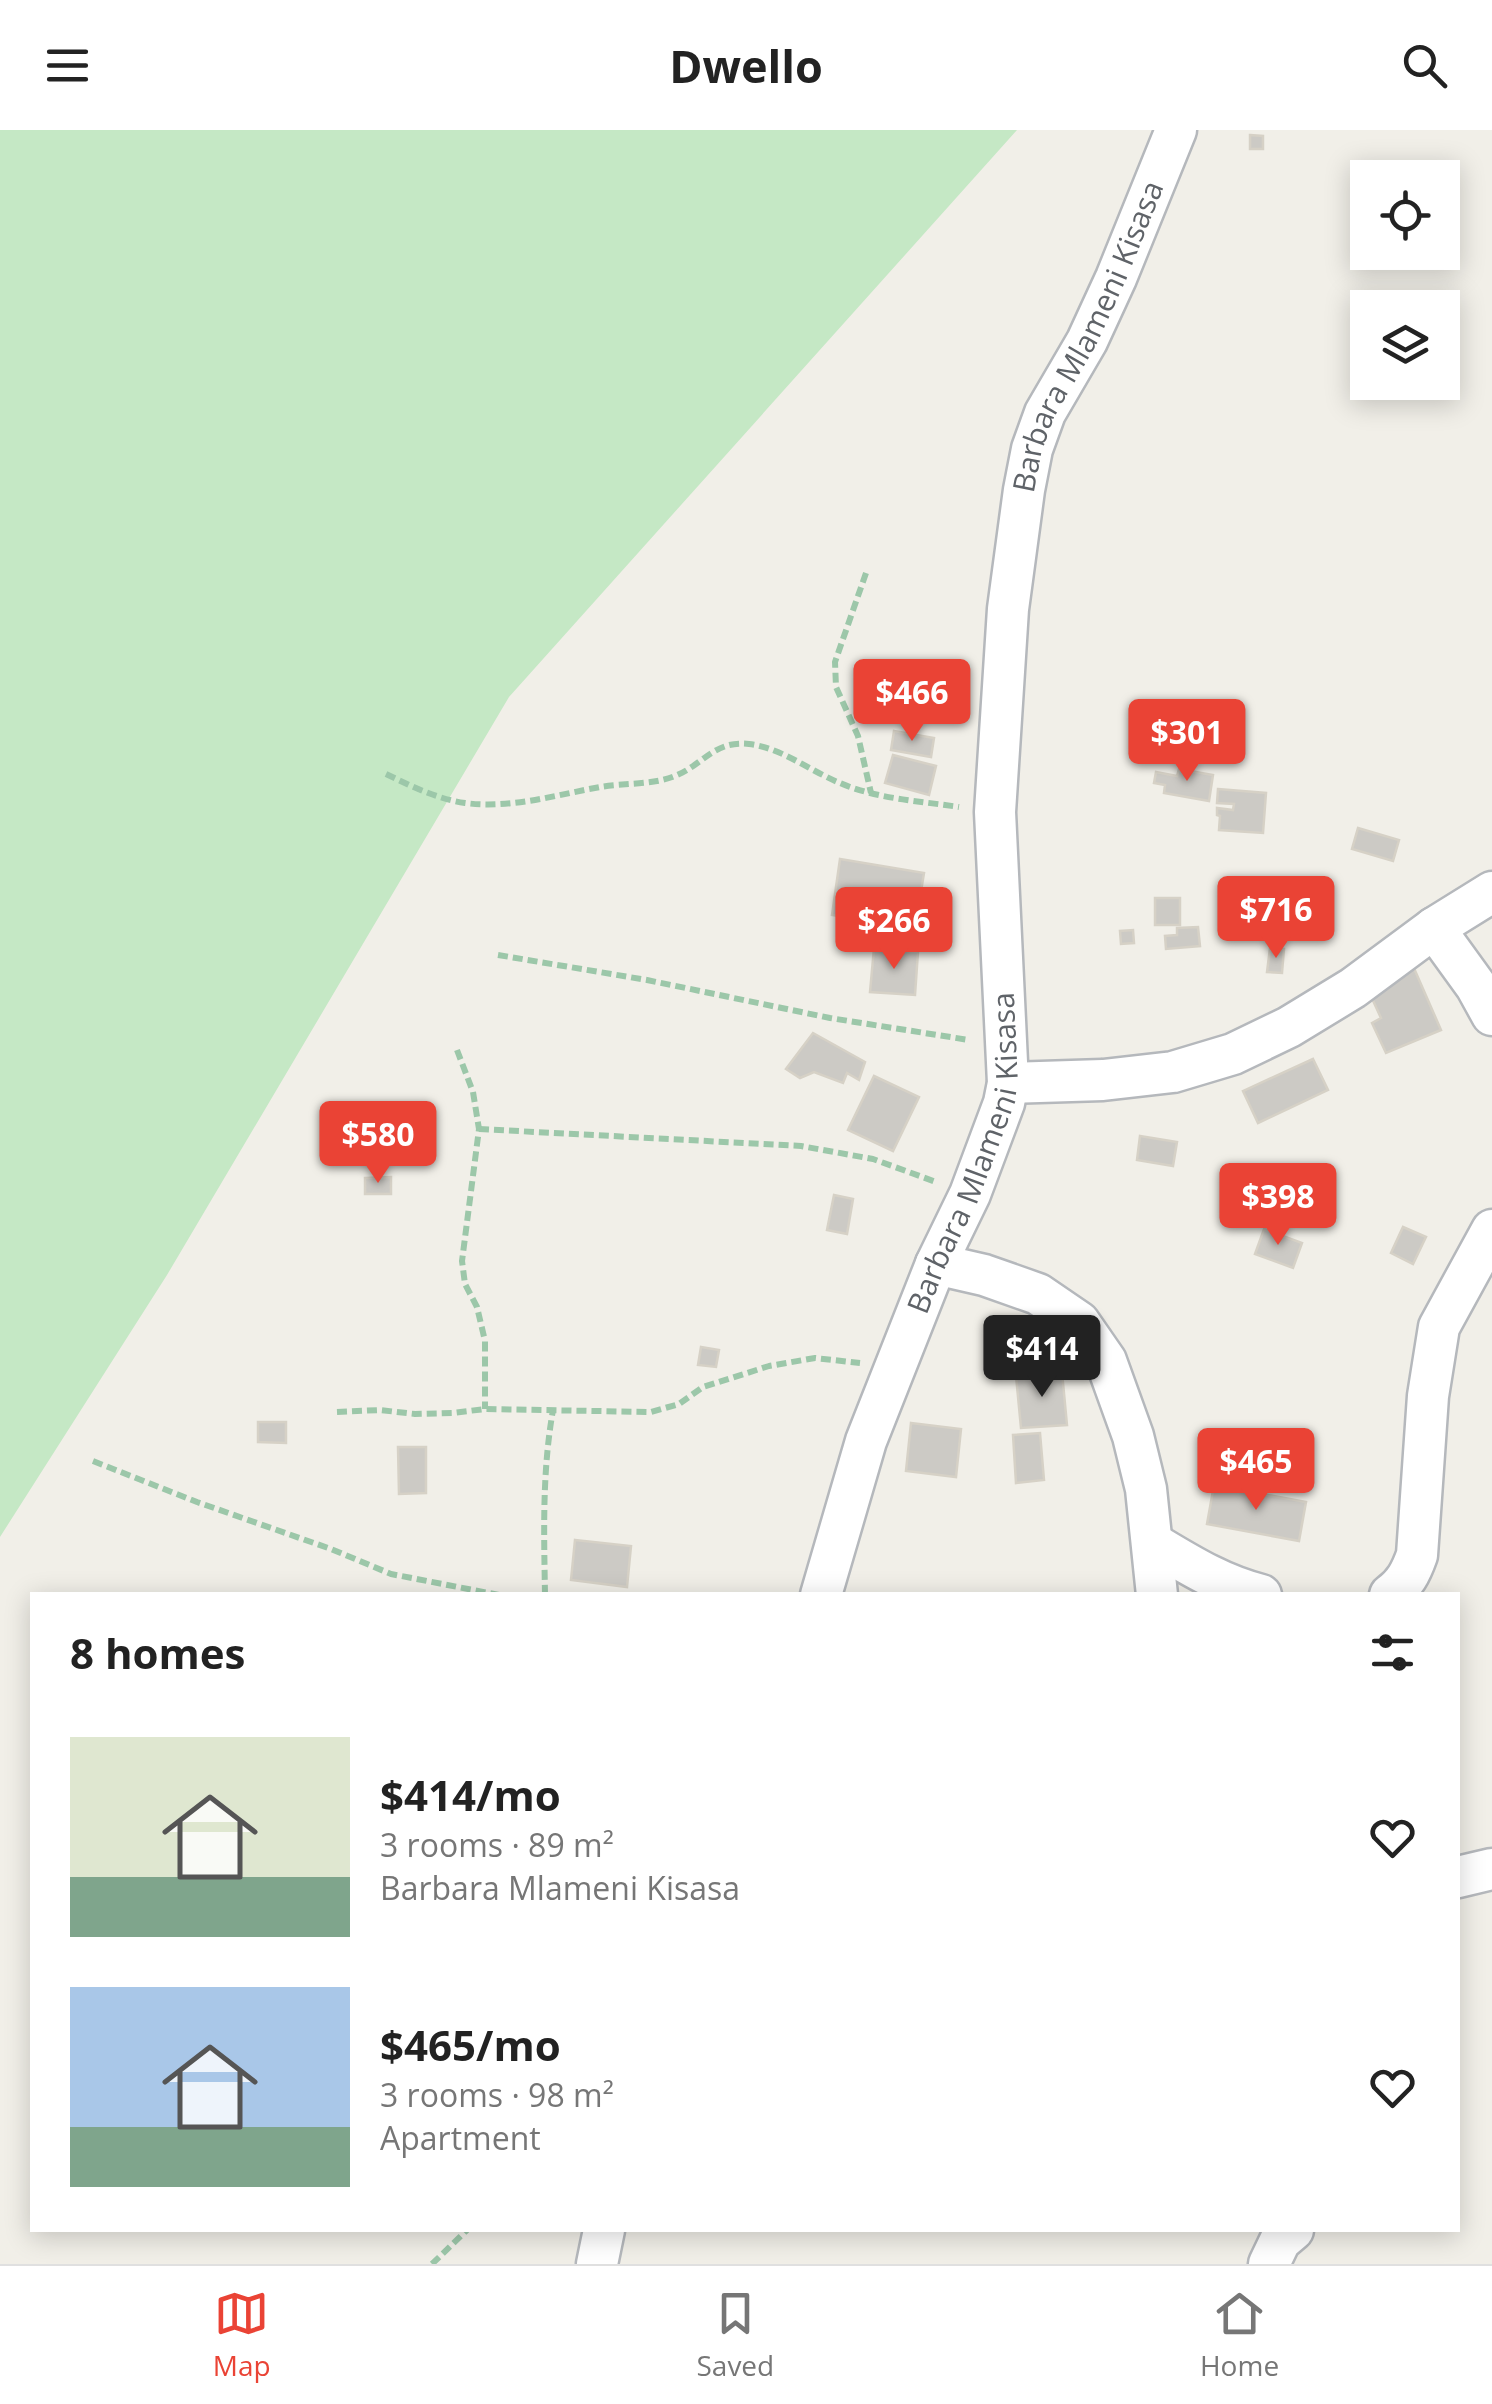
<!DOCTYPE html>
<meta charset="utf-8">
<style>
:root{--surface:#fff;--page:#f2f2f2;--text:#222;--muted:#767676;--line:#e0e0e0;--accent:#ea4335}
body{margin:0;font-family:"Open Sans",sans-serif;background:var(--page);color:var(--text);height:100vh;display:flex;flex-direction:column;font-size:38px;white-space:nowrap}
*{box-sizing:border-box;margin:0}
p{font-size:32px;color:var(--muted)}
.icon{flex:none;width:55px;height:55px;fill:none;stroke:currentColor;stroke-width:2;stroke-linecap:round;stroke-linejoin:round}
.map{position:relative;flex:1;overflow:hidden}
.sheet{position:absolute;left:30px;top:1462px;width:1430px;height:640px;display:flex;flex-direction:column;background:var(--surface);border-radius:0px;box-shadow:0 5px 25px #0003}
.sheet>*{flex:none}
.fabs{position:absolute;left:1350px;top:30px;display:grid;gap:20px}
.fabs a{display:grid;place-items:center;width:110px;height:110px;border-radius:0px;background:var(--surface);box-shadow:0 5px 25px #0003;font-size:50px}
.price{position:absolute;translate:-50% -85px;padding:0 22px;border-radius:10px;background:var(--accent);color:#fff;font-size:32px;line-height:65px;filter:drop-shadow(0 2px 5px #0008)}
.price::after{content:'';position:absolute;left:50%;top:60px;width:30px;height:22px;margin-left:-15px;background:inherit;clip-path:polygon(0 0,100% 0,50% 100%)}
.price.selected{background:#222;color:#fff}
ul{padding:0;list-style:none}
li{display:flex;align-items:center;gap:30px;height:250px;padding:0 40px}
li span{display:grid;place-items:center;flex:none;width:280px;height:200px;border-radius:0px;color:#555}
li>.icon{margin-inline-start:auto}
span .icon{width:120px;height:120px;fill:#fffc;stroke-width:1}
li b{font-size:42px}
h2{display:flex;justify-content:space-between;align-items:center;height:120px;padding:0 40px;font-size:42px}
header{display:flex;justify-content:space-between;align-items:center;height:130px;padding:0 40px;background:var(--surface);font-size:45px;font-weight:700}
.tabs{display:flex;justify-content:space-around;align-items:center;height:140px;border-top:2px solid var(--line);background:var(--surface);font-size:28px;color:var(--muted)}
.tabs a{display:grid;justify-items:center;gap:5px}
.tabs .selected{color:var(--accent)}
.map>svg:first-child{display:block}
</style>
<header><svg class="icon" aria-label="menu" viewBox="0 0 24 24"><path d="M4 6h16M4 12h16M4 18h16"/></svg>Dwello<svg class="icon" aria-label="search" viewBox="0 0 24 24"><circle cx="10" cy="10" r="6"/><path d="M15 15l6 6"/></svg></header>
<div class="map">
<svg width="1492" height="2134" viewBox="0 0 1492 2134">
<rect width="100%" height="100%" fill="#f1efe8"/>
<polygon fill="#c5e8c5" points="0,0 1017,0 509,567 167,1145 0,1407"/>
<g fill="#cccac5" stroke="#d6d1c6" stroke-width="2.5">
<polygon points="1250,5 1263,6 1263,19 1250,19"/>
<polygon points="894,601 934,608 931,627 891,620"/>
<polygon points="893,625 936,636 929,665 885,653"/>
<polygon points="1179,639 1213,645 1209,671 1164,663 1165,655 1154,653 1156,642 1177,646"/>
<polygon points="1218,659 1266,663 1263,703 1219,700 1220,686 1217,685 1217,678 1233,680 1234,674 1217,673"/>
<polygon points="1358,698 1399,710 1393,731 1352,719"/>
<polygon points="840,729 924,743 915,798 832,785"/>
<rect x="1155" y="768" width="25" height="27"/>
<polygon points="1198,797 1200,816 1166,819 1165,806 1177,805 1177,798"/>
<polygon points="1133,800 1134,813 1121,814 1120,801"/>
<polygon points="874,818 918,822 915,865 870,862"/>
<polygon points="1270,818 1284,819 1282,843 1267,842"/>
<polygon points="1413,836 1441,900 1386,923 1372,893 1381,888 1370,864"/>
<polygon points="813,903 865,932 859,950 847,943 843,953 814,942 800,948 786,939"/>
<polygon points="1313,929 1328,960 1258,993 1243,961"/>
<polygon points="874,946 919,967 893,1021 848,1000"/>
<polygon points="1140,1006 1177,1012 1173,1036 1137,1030"/>
<polygon points="391,1047 391,1064 365,1064 365,1048"/>
<polygon points="834,1065 853,1069 847,1104 827,1100"/>
<polygon points="1403,1097 1426,1107 1413,1134 1391,1123"/>
<polygon points="1264,1099 1302,1113 1293,1138 1255,1124"/>
<polygon points="701,1217 719,1220 716,1237 698,1235"/>
<polygon points="1062,1242 1067,1295 1021,1298 1016,1246"/>
<polygon points="258,1292 286,1292 286,1313 258,1312"/>
<polygon points="911,1293 961,1299 956,1347 906,1341"/>
<polygon points="1040,1303 1044,1350 1016,1353 1013,1305"/>
<polygon points="398,1317 426,1317 426,1363 399,1364"/>
<polygon points="1214,1355 1306,1372 1299,1411 1207,1394"/>
<polygon points="575,1410 631,1416 627,1457 571,1450"/>
</g>
<g fill="none" stroke-linecap="round" stroke-linejoin="round">
<g stroke="#b5b8bc" stroke-width="45">
<g id="minor">
<polyline points="1434,798 1476,856 1492,885"/>
<polyline points="1008,953 1103,950 1173,942 1233,924 1289,897 1353,858 1434,798 1492,762"/>
<polyline points="936,1134 984,1145 1038,1164 1079,1192 1106,1231 1133,1306 1146,1359 1157,1465"/>
<path d="M1154 1414C1189 1435 1221 1455 1261 1465"/>
<path id="s1" d="M821 1465 866 1311 936 1134 970 1064 1004 973 1008 953 995 682 1008 479 1024 360 1032 319 1045 283 1087 211 1116 148 1176 0"/>
<path d="M1390 1465C1405 1454 1411 1442 1417 1425L1428 1266 1439 1197 1492 1100"/>
<polyline points="1458,1747 1492,1739"/>
<polyline points="597,2134 604,2100"/>
<polyline points="1269,2134 1280,2111 1293,2100"/>
</g>
</g>
<g stroke="#9cc7a9" stroke-width="6" stroke-dasharray="10 5" stroke-linecap="butt">
<polyline points="866,443 835,532 836,557 858,606 871,663"/>
<path d="M386 644C411 656 437 669 465 673 510 679 556 665 600 657 624 653 653 655 675 646 703 635 714 610 749 614 782 618 810 641 840 653 877 669 920 671 959 677"/>
<polyline points="498,825 647,850 830,888 969,910"/>
<polyline points="457,920 473,962 479,999 462,1131 465,1154 477,1177 485,1211 485,1279"/>
<polyline points="479,999 801,1016 873,1029 936,1052"/>
<polyline points="337,1282 380,1280 415,1284 452,1283 485,1279 651,1282 679,1274 703,1257 769,1236 815,1228 860,1233"/>
<polyline points="93,1331 197,1372 331,1419 391,1444 499,1465"/>
<path d="M545 1465C544 1402 542 1342 553 1280"/>
<polyline points="432,2134 467,2100"/>
</g>
<use href="#minor" stroke="#fff" stroke-width="40"/>
</g>
<g text-anchor="middle" stroke-width="9" stroke-linejoin="round" paint-order="stroke">
<g font-size="30" fill="#5f6368" stroke="#fff">
<text dy="10" stroke="none"><textPath href="#s1" startOffset="1308">Barbara Mlameni Kisasa</textPath></text>
<text dy="10" stroke="none"><textPath href="#s1" startOffset="468">Barbara Mlameni Kisasa</textPath></text>
</g>
</g>
</svg>
<div class="fabs">
<a><svg class="icon" aria-label="locate" viewBox="0 0 24 24"><circle cx="12" cy="12" r="6"/><path d="M12 2v4M12 18v4M2 12h4M18 12h4"/></svg></a>
<a><svg class="icon" aria-label="layers" viewBox="0 0 24 24"><path d="M12 4l9 5-9 5-9-5zM3 14l9 5 9-5"/></svg></a>
</div>
<b class="price" style="left:912px;top:614px">$466</b>
<b class="price" style="left:1187px;top:654px">$301</b>
<b class="price" style="left:1276px;top:831px">$716</b>
<b class="price" style="left:894px;top:842px">$266</b>
<b class="price" style="left:378px;top:1056px">$580</b>
<b class="price" style="left:1278px;top:1118px">$398</b>
<b class="price selected" style="left:1042px;top:1270px">$414</b>
<b class="price" style="left:1256px;top:1383px">$465</b>
<section class="sheet">
<h2>8 homes<svg class="icon" aria-label="filters" viewBox="0 0 24 24"><path d="M4 7h16M4 17h16"/><circle cx="9" cy="7" r="2"/><circle cx="15" cy="17" r="2"/></svg></h2>
<ul>
<li><span style="background:linear-gradient(#dfe7d0 70%,#7fa58c 0)"><svg class="icon" aria-label="home" viewBox="0 0 24 24"><path d="M3 11l9-7 9 7M6 9v11h12V9"/></svg></span><div><b>$414/mo</b><p>3 rooms · 89 m²</p><p>Barbara Mlameni Kisasa</p></div><svg class="icon" aria-label="heart" viewBox="0 0 24 24"><path d="M12 20l-8-8c-3-5 5-10 8-4 3-6 11-1 8 4z"/></svg></li>
<li><span style="background:linear-gradient(#a9c7e8 70%,#7fa58c 0)"><svg class="icon" aria-label="home" viewBox="0 0 24 24"><path d="M3 11l9-7 9 7M6 9v11h12V9"/></svg></span><div><b>$465/mo</b><p>3 rooms · 98 m²</p><p>Apartment</p></div><svg class="icon" aria-label="heart" viewBox="0 0 24 24"><path d="M12 20l-8-8c-3-5 5-10 8-4 3-6 11-1 8 4z"/></svg></li>
</ul>
</section>
</div>
<nav class="tabs">
<a class="selected"><svg class="icon" aria-label="map" viewBox="0 0 24 24"><path d="M3 6l6-2 6 2 6-2v14l-6 2-6-2-6 2zM9 4v14M15 6v14"/></svg>Map</a>
<a><svg class="icon" aria-label="saved" viewBox="0 0 24 24"><path d="M7 4h10v16l-5-4-5 4z"/></svg>Saved</a>
<a><svg class="icon" aria-label="home" viewBox="0 0 24 24"><path d="M3 11l9-7 9 7M6 9v11h12V9"/></svg>Home</a>
</nav>
